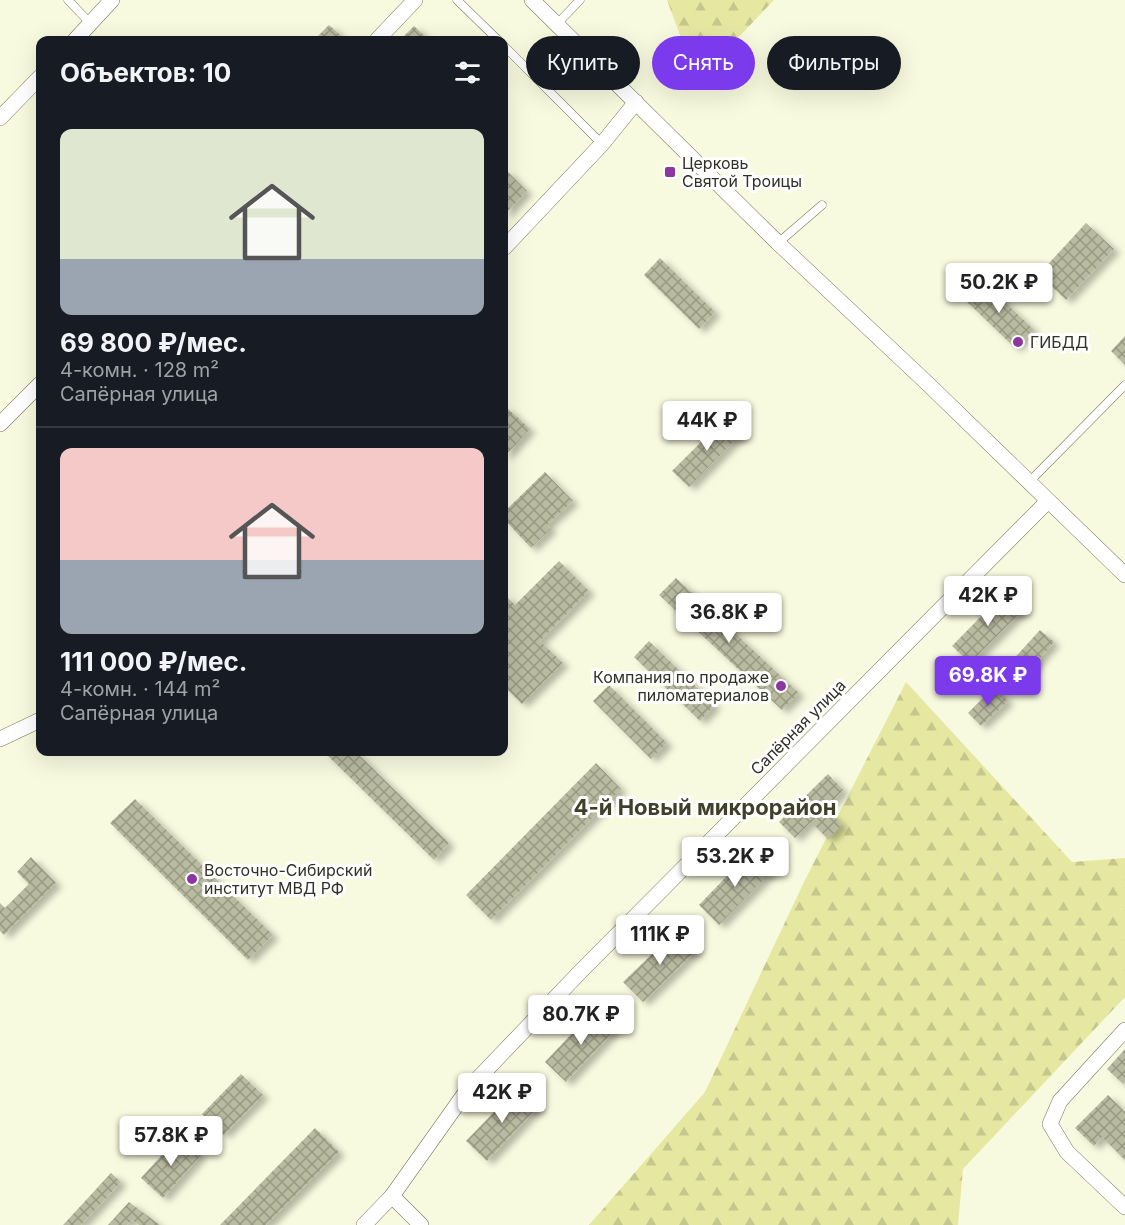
<!DOCTYPE html>
<html lang="ru">
<meta charset="utf-8">
<style>
:root{--surface:#171b24;--page:#242831;--text:#f1f3f6;--muted:#9ea1a6;--line:#363941;--accent:#7c3aed}
body{margin:0;font-family:Inter,sans-serif;background:var(--page);color:var(--text);height:100vh;display:flex;flex-direction:column;font-size:22px;white-space:nowrap}
*{box-sizing:border-box;margin:0}
p{font-size:20px;color:var(--muted)}
.icon{flex:none;width:33px;height:33px;fill:none;stroke:currentColor;stroke-width:2;stroke-linecap:round;stroke-linejoin:round}
.map{position:relative;flex:1;overflow:hidden}
.details{position:absolute;left:36px;top:36px;width:472px;height:720px;display:flex;flex-direction:column;background:var(--surface);border-radius:12px;box-shadow:0 6px 24px #0002}
.details>*{flex:none}
.banner{position:absolute;left:526px;top:36px;width:508px;height:54px;display:flex;gap:12px}
.price{position:absolute;translate:-50% -51px;padding:0 14px;border-radius:6px;background:#fff;color:#222;font-size:20px;line-height:39px;filter:drop-shadow(0 2px 3px #0008)}
.price::after{content:'';position:absolute;left:50%;top:36px;width:18px;height:14px;margin-left:-9px;background:inherit;clip-path:polygon(0 0,100% 0,50% 100%)}
.price.on{background:var(--accent);color:#fff}
ul{padding:0;list-style:none}
li{display:grid;align-content:center;gap:12px;height:318px;padding:0 24px}
li+li{border-top:2px solid var(--line)}
li span{display:grid;place-items:center;height:186px;border-radius:12px;color:#555}
li>.icon{margin-inline-start:auto}
span .icon{width:108px;height:108px;fill:#fffc;stroke-width:1}
li b{font-size:26px}
h2{display:flex;justify-content:space-between;align-items:center;height:72px;padding:0 24px;font-size:26px}
.pill{padding:0 21px;border-radius:27px;background:var(--surface);box-shadow:0 6px 24px #0002;font-size:21px;line-height:54px}
.pill.on{background:var(--accent);color:#fff}
.map>svg:first-child{display:block}
</style>
<div class="map">
<svg width="1125" height="1225" viewBox="0 0 1125 1225">
<defs>
<pattern id="forest-firs" width="22" height="20" patternUnits="userSpaceOnUse" patternTransform="scale(1.5)"><rect width="22" height="20" fill="#e6e8a2"/><path d="M5 1l3.5 6h-7zM16 11l3.5 6h-7z" fill="#c6c78c"/></pattern>
<pattern id="building-cross-hatch" width="8" height="8" patternUnits="userSpaceOnUse" patternTransform="scale(1.5)"><rect width="8" height="8" fill="#b9bba1"/><path d="M0 0l8 8M0 8l8-8" fill="none" stroke="#979983"/></pattern>
<filter id="shadow"><feDropShadow dx="6" dy="4" stdDeviation="3" flood-color="#0004"/></filter>
</defs>
<rect width="100%" height="100%" fill="#f8fadf"/>
<g fill="url(#forest-firs)">
<polygon points="667,0 774,0 697,81"/>
<polygon points="906,682 1072,862 1125,858 1125,997 963,1169 958,1225 589,1225 705,1092 804,882"/>
</g>
<g fill="url(#building-cross-hatch)" filter="url(#shadow)">
<polygon points="329,25 346,40 314,40"/>
<polygon points="414,26 429,40 400,40"/>
<polygon points="506,170 527,191 504,215 504,171"/>
<polygon points="1086,223 1114,249 1066,300 1039,274"/>
<polygon points="660,258 715,312 699,329 644,275"/>
<polygon points="982,280 1034,330 1015,348 964,299"/>
<polygon points="1125,336 1125,365 1111,351"/>
<polygon points="504,405 530,429 504,457"/>
<polygon points="726,417 742,433 689,487 672,471"/>
<polygon points="545,472 573,501 547,525 551,529 531,548 504,519 504,512"/>
<polygon points="559,561 589,591 540,641 563,663 522,704 504,686 504,594 515,605"/>
<polygon points="676,578 799,693 782,710 659,595"/>
<polygon points="1006,591 1024,609 970,663 952,646"/>
<polygon points="1040,630 1054,642 1024,677 1009,664"/>
<polygon points="649,641 715,705 700,721 634,657"/>
<polygon points="609,685 667,743 651,759 593,701"/>
<polygon points="994,687 1008,701 981,726 968,713"/>
<polygon points="324,752 356,752 449,843 434,860"/>
<polygon points="596,763 621,789 491,920 466,895"/>
<polygon points="828,774 843,790 826,809 842,825 828,839 811,822 795,838 779,822"/>
<polygon points="135,799 273,935 248,960 110,823"/>
<polygon points="751,851 772,871 719,925 699,905"/>
<polygon points="31,857 56,883 4,935 0,931 0,903 5,908 29,884 17,872"/>
<polygon points="676,931 696,951 643,1002 623,982"/>
<polygon points="595,1009 616,1029 566,1082 545,1062"/>
<polygon points="1125,1049 1125,1082 1123,1084 1107,1069"/>
<polygon points="241,1074 263,1095 224,1135 202,1114"/>
<polygon points="518,1087 538,1107 487,1161 466,1141"/>
<polygon points="1108,1095 1125,1112 1125,1160 1102,1137 1094,1146 1075,1128"/>
<polygon points="315,1128 339,1152 266,1225 220,1225"/>
<polygon points="179,1136 201,1155 163,1198 141,1178"/>
<polygon points="111,1173 121,1182 81,1225 63,1225"/>
<polygon points="129,1202 160,1225 139,1225 132,1220 127,1225 108,1225"/>
</g>
<g fill="none" stroke-linecap="round" stroke-linejoin="round">
<g stroke="#75765e" stroke-width="9">
<g id="lane">
<polyline points="68,0 91,24"/>
<polyline points="457,0 498,40"/>
<polyline points="557,24 580,0"/>
<polyline points="504,46 602,144"/>
<polyline points="778,243 822,205"/>
<polyline points="1029,482 1125,385"/>
</g>
</g>
<g stroke="#75765e" stroke-width="16">
<g id="street">
<polyline points="532,0 778,243 927,383 1125,575"/>
<polyline points="75,40 112,0"/>
<polyline points="377,40 415,0"/>
<polyline points="0,118 40,77"/>
<polyline points="504,248 602,144 636,102"/>
<polyline points="0,424 40,384"/>
<polyline points="0,739 40,720"/>
<polyline points="1125,1030 1060,1101 1050,1124 1067,1152 1125,1207"/>
<polyline points="392,1196 421,1225"/>
<polyline points="364,1225 392,1196 468,1089 581,971 1048,501"/>
</g>
</g>
<use href="#lane" stroke="#fff" stroke-width="8"/>
<use href="#street" stroke="#fff" stroke-width="15"/>
</g>
<g fill="#8d35a1" stroke="#fff" stroke-width="2">
<rect x="664" y="166" width="12" height="12" rx="3"/>
<circle cx="1018" cy="342" r="6"/>
<circle cx="781" cy="686" r="6"/>
<circle cx="192" cy="879" r="6"/>
</g>
<g text-anchor="middle" stroke-width="6" stroke-linejoin="round" paint-order="stroke">
<g font-size="16" fill="#313127" stroke="#fff" text-anchor="start">
<text x="682" y="169">Церковь<tspan x="682" dy="18">Святой Троицы</tspan></text>
<text x="1030" y="348">ГИБДД</text>
<text x="769" y="683" text-anchor="end">Компания по продаже<tspan x="769" dy="18">пиломатериалов</tspan></text>
<text x="204" y="876">Восточно-Сибирский<tspan x="204" dy="18">институт МВД РФ</tspan></text>
</g>
<g font-size="16" fill="#313127" stroke="#fff">
<text transform="translate(798 727) rotate(-45)" y="6">Сапёрная улица</text>
</g>
<g font-size="22" font-weight="bold" fill="#3f402a" stroke="#fff">
<text x="705" y="815">4-й Новый микрорайон</text>
</g>
</g>
</svg>
<b class="price" style="left:999px;top:314px">50.2K ₽</b>
<b class="price" style="left:707px;top:452px">44K ₽</b>
<b class="price" style="left:988px;top:627px">42K ₽</b>
<b class="price" style="left:729px;top:644px">36.8K ₽</b>
<b class="price on" style="left:988px;top:707px">69.8K ₽</b>
<b class="price" style="left:735px;top:888px">53.2K ₽</b>
<b class="price" style="left:660px;top:966px">111K ₽</b>
<b class="price" style="left:581px;top:1046px">80.7K ₽</b>
<b class="price" style="left:502px;top:1124px">42K ₽</b>
<b class="price" style="left:171px;top:1167px">57.8K ₽</b>
<div class="banner">
<a class="pill">Купить</a>
<a class="pill on">Снять</a>
<a class="pill">Фильтры</a>
</div>
<section class="details">
<h2>Объектов: 10<svg class="icon" aria-label="filters" viewBox="0 0 24 24"><path d="M4 7h16M4 17h16"/><circle cx="9" cy="7" r="2"/><circle cx="15" cy="17" r="2"/></svg></h2>
<ul>
<li><span style="background:linear-gradient(#dfe7d0 70%,#9aa5b1 0)"><svg class="icon" aria-label="home" viewBox="0 0 24 24"><path d="M3 11l9-7 9 7M6 9v11h12V9"/></svg></span><div><b>69 800 ₽/мес.</b><p>4-комн. · 128 m²</p><p>Сапёрная улица</p></div></li>
<li><span style="background:linear-gradient(#f6c9c9 60%,#9aa5b1 0)"><svg class="icon" aria-label="home" viewBox="0 0 24 24"><path d="M3 11l9-7 9 7M6 9v11h12V9"/></svg></span><div><b>111 000 ₽/мес.</b><p>4-комн. · 144 m²</p><p>Сапёрная улица</p></div></li>
</ul>
</section>
</div>
